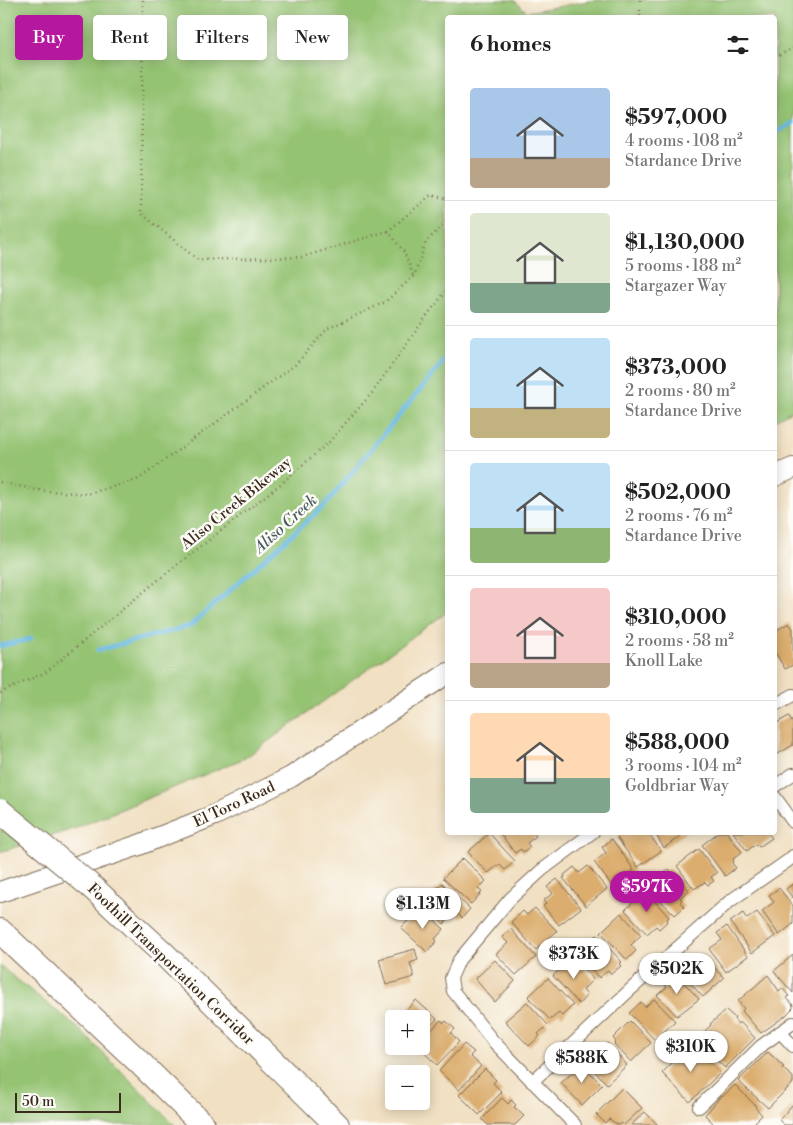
<!DOCTYPE html>
<meta charset="utf-8">
<style>
:root{--surface:#fff;--page:#f6f6f6;--text:#222;--muted:#767676;--line:#e0e0e0;--accent:#b5179e}
body{margin:0;font-family:"Libre Bodoni",serif;background:var(--page);color:var(--text);height:100vh;display:flex;flex-direction:column;font-size:19px;white-space:nowrap}
*{box-sizing:border-box;margin:0}
p{font-size:16px;color:var(--muted)}
.icon{flex:none;width:28px;height:28px;fill:none;stroke:currentColor;stroke-width:2;stroke-linecap:round;stroke-linejoin:round}
.map{position:relative;flex:1;overflow:hidden}
.side{position:absolute;left:445px;top:15px;width:332px;height:820px;display:flex;flex-direction:column;background:var(--surface);border-radius:5px;box-shadow:0 2px 12px #0003}
.side>*{flex:none}
.banner{position:absolute;left:15px;top:15px;width:355px;height:45px;display:flex;gap:10px}
.buttons{position:absolute;left:385px;top:1010px;display:grid;gap:10px}
.buttons a{display:grid;place-items:center;width:45px;height:45px;border-radius:5px;background:var(--surface);box-shadow:0 2px 12px #0003;font-size:25px}
.scale{position:absolute;left:15px;bottom:12px;width:106px;box-sizing:border-box;padding-left:5px;border:2px solid #3b2a1e;border-top:0;font-size:14px;line-height:18px;white-space:nowrap;color:#3b2a1e;-webkit-text-stroke:4px #fdfcf7;paint-order:stroke}
.price{position:absolute;translate:-50% -42px;padding:0 11px;border-radius:18px;background:#fff;color:#222;font-size:16px;line-height:32px;filter:drop-shadow(0 1px 2px #0008)}
.price::after{content:'';position:absolute;left:50%;top:30px;width:15px;height:11px;margin-left:-8px;background:inherit;clip-path:polygon(0 0,100% 0,50% 100%)}
.price.selected{background:var(--accent);color:#fff}
ul{padding:0;list-style:none}
li{display:flex;align-items:center;gap:15px;height:125px;padding:0 25px}
li+li{border-top:1px solid var(--line)}
li span{display:grid;place-items:center;flex:none;width:140px;height:100px;border-radius:5px;color:#555}
li>.icon{margin-inline-start:auto}
span .icon{width:60px;height:60px;fill:#fffc;stroke-width:1}
li b{font-size:21px}
h2{display:flex;justify-content:space-between;align-items:center;height:60px;padding:0 25px;font-size:21px}
.chip{padding:0 18px;border-radius:5px;background:var(--surface);box-shadow:0 2px 12px #0003;font-size:18px;line-height:45px}
.chip.selected{background:var(--accent);color:#fff}
.map>svg:first-child{display:block}
</style>
<div class="map">
<svg width="793" height="1125" viewBox="0 0 793 1125">
<rect width="100%" height="100%" fill="#fdfcf7"/>
<filter id="ink" filterUnits="userSpaceOnUse"><feTurbulence type="fractalNoise" baseFrequency=".02" numOctaves="2"/><feDisplacementMap in="SourceGraphic" scale="10" xChannelSelector="R" yChannelSelector="G"/><feConvolveMatrix kernelMatrix="1 2 1 2 8 2 1 2 1" color-interpolation-filters="sRGB"/></filter>
<filter id="wash" filterUnits="userSpaceOnUse"><feTurbulence type="fractalNoise" baseFrequency=".0096" numOctaves="4" result="noise"/><feDisplacementMap in="SourceGraphic" scale="20" xChannelSelector="R" yChannelSelector="G"/><feGaussianBlur stdDeviation="1.12" result="paint"/><feColorMatrix in="noise" values="0 0 0 0 0 0 0 0 0 0 0 0 0 0 0 0 0 1.4 0 .05"/><feComposite in="paint" operator="in"/></filter>
<g filter="url(#wash)">
<rect width="100%" height="100%" fill="#f1e0c2"/>
<g fill="#94c372" stroke="#687648">
<polygon points="0,0 514,0 527,12 595,0 793,0 793,410 775,420 775,18 448,18 447,612 245,758 76,828 0,852"/>
<polygon points="0,966 78,1028 175,1125 0,1125"/>
</g>
<g fill="none" stroke-linecap="round" stroke-linejoin="round">
<g stroke="#68b9e3" stroke-width="4.5">
<polyline points="775,133 793,123"/>
<polyline points="0,646 31,639"/>
<polyline points="98,650 190,626 326,504 448,356"/>
</g>
</g>
<g id="blocks">
<g fill="#dbad6e">
<polygon points="789,623 793,629 793,665 785,669 775,652 775,631"/>
<polygon points="789,716 793,724 793,745 778,754 775,750 775,724"/>
<polygon points="499,832 533,832 536,836 527,843 530,847 523,852 521,849 515,853"/>
<polygon points="622,832 648,832 661,851 638,867 617,838"/>
<polygon points="654,832 686,832 664,848"/>
<polygon points="719,832 727,832 742,852 733,859 734,861 732,863 736,868 725,876 702,845"/>
<polygon points="733,832 767,832 772,838 759,847 756,844 747,851"/>
<polygon points="489,833 515,861 505,870 500,865 498,867 497,866 488,873 468,852"/>
<polygon points="612,839 634,870 612,886 594,862 606,853 602,847"/>
<polygon points="699,849 717,873 711,877 714,881 708,885 705,882 694,889 677,866"/>
<polygon points="463,858 486,881 478,889 482,892 471,904 443,878"/>
<polygon points="588,866 607,889 586,906 563,878 565,877 564,875 574,867 579,873"/>
<polygon points="669,869 689,890 680,898 682,900 680,902 684,907 675,915 648,888"/>
<polygon points="557,879 581,908 559,925 543,906 546,904 543,901 553,893 547,887"/>
<polygon points="442,883 470,909 462,918 456,912 444,924 423,904"/>
<polygon points="793,884 793,898 786,889"/>
<polygon points="779,888 793,906 793,924 779,935 762,911 774,902 769,895"/>
<polygon points="645,891 669,917 667,919 668,921 659,929 656,926 647,934 625,910"/>
<polygon points="421,908 444,929 435,939 437,941 427,952 401,928"/>
<polygon points="535,908 557,931 536,950 511,922 523,911 527,915"/>
<polygon points="757,912 775,936 752,953 730,922 743,913 747,919"/>
<polygon points="621,913 641,935 631,945 636,951 627,960 601,932"/>
<polygon points="727,926 748,956 726,972 709,949 722,940 717,933"/>
<polygon points="511,929 536,957 516,975 496,954 508,943 502,937"/>
<polygon points="597,935 622,962 619,964 621,966 611,974 608,970 599,978 577,954"/>
<polygon points="415,949 418,960 410,963 414,977 386,985 379,959"/>
<polygon points="702,954 724,978 703,997 678,970 690,959 693,962"/>
<polygon points="793,955 793,993 774,971"/>
<polygon points="573,957 593,979 583,990 587,995 579,1004 553,976"/>
<polygon points="495,960 515,981 495,1002 475,979"/>
<polygon points="675,973 699,999 677,1016 657,995 667,987 663,983"/>
<polygon points="768,975 779,991 782,988 789,996 787,998 793,1005 793,1008 785,1016 761,1033 742,1011 744,1009 738,1001"/>
<polygon points="548,978 573,1005 562,1016 559,1013 550,1020 528,997"/>
<polygon points="654,999 675,1021 655,1040 629,1013 641,1002 645,1007"/>
<polygon points="416,1000 437,1019 421,1035 421,1019 398,1019"/>
<polygon points="527,1002 548,1025 538,1034 540,1036 529,1046 505,1021"/>
<polygon points="726,1010 735,1018 734,1019 738,1024 740,1022 755,1038 725,1068 702,1047 704,1045 698,1038 711,1025 710,1024"/>
<polygon points="441,1020 444,1023 446,1021 455,1029 451,1033 459,1042 437,1065 417,1046 421,1046 421,1041"/>
<polygon points="630,1021 651,1043 631,1062 614,1044 616,1042 613,1038"/>
<polygon points="607,1043 627,1065 607,1084 582,1058 585,1055 584,1054 593,1045 598,1051"/>
<polygon points="464,1044 474,1052 470,1056 481,1066 459,1090 439,1071"/>
<polygon points="690,1045 697,1053 699,1051 720,1073 690,1102 662,1073"/>
<polygon points="768,1052 784,1067 782,1068 793,1077 793,1083 768,1108 738,1081"/>
<polygon points="582,1064 602,1085 582,1105 561,1083"/>
<polygon points="485,1069 496,1080 493,1083 502,1092 479,1115 459,1095"/>
<polygon points="735,1085 756,1106 755,1107 762,1115 755,1122 756,1123 754,1125 713,1125 713,1123 705,1115 721,1096 722,1097"/>
<polygon points="622,1088 642,1108 624,1125 622,1123 618,1125 609,1119 605,1123 596,1114"/>
<polygon points="502,1098 508,1104 511,1100 516,1105 514,1107 524,1116 515,1125 488,1125 482,1119"/>
<polygon points="793,1104 793,1125 784,1125 779,1120"/>
<polygon points="645,1112 658,1125 631,1125"/>
</g>
</g>
</g>
<g filter="url(#ink)">
<use href="#blocks" fill-opacity="0" stroke="#7b6a57" stroke-width="1"/>
<g fill="none" stroke-linecap="round" stroke-linejoin="round">
<g stroke="#7b6a57" stroke-width="14">
<g id="minor">
<polyline points="775,705 793,695"/>
<polyline points="775,786 793,774"/>
<polyline points="775,797 793,822"/>
<polyline points="780,1032 793,1046"/>
<polyline points="532,1082 630,990 730,901 789,860 793,856"/>
<polyline points="699,1107 761,1046 793,1023"/>
<polyline points="575,1125 493,1041 453,991 451,978 459,960 510,899 542,870 593,832"/>
</g>
</g>
<g stroke="#7b6a57" stroke-width="22">
<g id="primary">
<polyline points="775,476 793,468"/>
<polyline points="0,892 139,845 215,815 291,777 448,673"/>
</g>
</g>
<g stroke="#7b6a57" stroke-width="26">
<g id="motorway">
<polyline points="125,918 163,953 337,1125"/>
<polyline points="0,931 136,1059 203,1125"/>
</g>
</g>
<g stroke="#7b6a57" stroke-width="2.5" stroke-dasharray="1 4" stroke-linecap="butt">
<polyline points="143,0 141,213 198,260 302,257 388,231 431,195 448,199"/>
<polyline points="640,0 640,18"/>
<polyline points="775,58 793,48"/>
<polyline points="388,231 404,252 413,275"/>
<polyline points="0,482 37,490 87,494 139,479 296,364 327,329 385,302 414,276 426,242 448,220"/>
<polyline points="0,693 46,672 168,572 282,483 329,442 372,393 428,314 448,289"/>
</g>
<use href="#minor" stroke="#fff" stroke-width="12"/>
<use href="#primary" stroke="#fff" stroke-width="20"/>
<use href="#motorway" stroke="#fff" stroke-width="24"/>
<g stroke="#7b6a57" stroke-width="26" stroke-linecap="butt">
<polyline id="motorway-bridge" points="0,811 93,888 125,918"/>
</g>
<use href="#motorway-bridge" stroke="#fff" stroke-width="24"/>
</g>
</g>
<g text-anchor="middle" stroke-width="5" stroke-linejoin="round" paint-order="stroke">
<g font-size="15" fill="#3b2a1e" stroke="#fdfcf7">
<text transform="translate(236 503) rotate(-39)" y="5">Aliso Creek Bikeway</text>
<text transform="translate(234 804) rotate(-25)" y="5">El Toro Road</text>
<text transform="translate(171 964) rotate(44)" y="5">Foothill Transportation Corridor</text>
</g>
<g font-size="16" font-style="italic" fill="#4b5c63" stroke="#fdfcf7">
<text transform="translate(285 523) rotate(-42)" y="6">Aliso Creek</text>
</g>
</g>
</svg>
<div class="buttons">
<a>+</a>
<a>−</a>
</div>
<div class="scale">50 m</div>
<b class="price selected" style="left:647px;top:913px">$597K</b>
<b class="price" style="left:423px;top:930px">$1.13M</b>
<b class="price" style="left:574px;top:980px">$373K</b>
<b class="price" style="left:677px;top:995px">$502K</b>
<b class="price" style="left:691px;top:1073px">$310K</b>
<b class="price" style="left:582px;top:1084px">$588K</b>
<div class="banner">
<a class="chip selected">Buy</a>
<a class="chip">Rent</a>
<a class="chip">Filters</a>
<a class="chip">New</a>
</div>
<section class="side">
<h2>6 homes<svg class="icon" aria-label="filters" viewBox="0 0 24 24"><path d="M4 7h16M4 17h16"/><circle cx="9" cy="7" r="2"/><circle cx="15" cy="17" r="2"/></svg></h2>
<ul>
<li><span style="background:linear-gradient(#a9c7e8 70%,#b9a48a 0)"><svg class="icon" aria-label="home" viewBox="0 0 24 24"><path d="M3 11l9-7 9 7M6 9v11h12V9"/></svg></span><div><b>$597,000</b><p>4 rooms · 108 m²</p><p>Stardance Drive</p></div></li>
<li><span style="background:linear-gradient(#dfe7d0 70%,#7fa58c 0)"><svg class="icon" aria-label="home" viewBox="0 0 24 24"><path d="M3 11l9-7 9 7M6 9v11h12V9"/></svg></span><div><b>$1,130,000</b><p>5 rooms · 188 m²</p><p>Stargazer Way</p></div></li>
<li><span style="background:linear-gradient(#bfe0f5 70%,#c2b280 0)"><svg class="icon" aria-label="home" viewBox="0 0 24 24"><path d="M3 11l9-7 9 7M6 9v11h12V9"/></svg></span><div><b>$373,000</b><p>2 rooms · 80 m²</p><p>Stardance Drive</p></div></li>
<li><span style="background:linear-gradient(#bfe0f5 65%,#8fb573 0)"><svg class="icon" aria-label="home" viewBox="0 0 24 24"><path d="M3 11l9-7 9 7M6 9v11h12V9"/></svg></span><div><b>$502,000</b><p>2 rooms · 76 m²</p><p>Stardance Drive</p></div></li>
<li><span style="background:linear-gradient(#f6c9c9 75%,#b9a48a 0)"><svg class="icon" aria-label="home" viewBox="0 0 24 24"><path d="M3 11l9-7 9 7M6 9v11h12V9"/></svg></span><div><b>$310,000</b><p>2 rooms · 58 m²</p><p>Knoll Lake</p></div></li>
<li><span style="background:linear-gradient(#ffd9b3 65%,#7fa58c 0)"><svg class="icon" aria-label="home" viewBox="0 0 24 24"><path d="M3 11l9-7 9 7M6 9v11h12V9"/></svg></span><div><b>$588,000</b><p>3 rooms · 104 m²</p><p>Goldbriar Way</p></div></li>
</ul>
</section>
</div>
